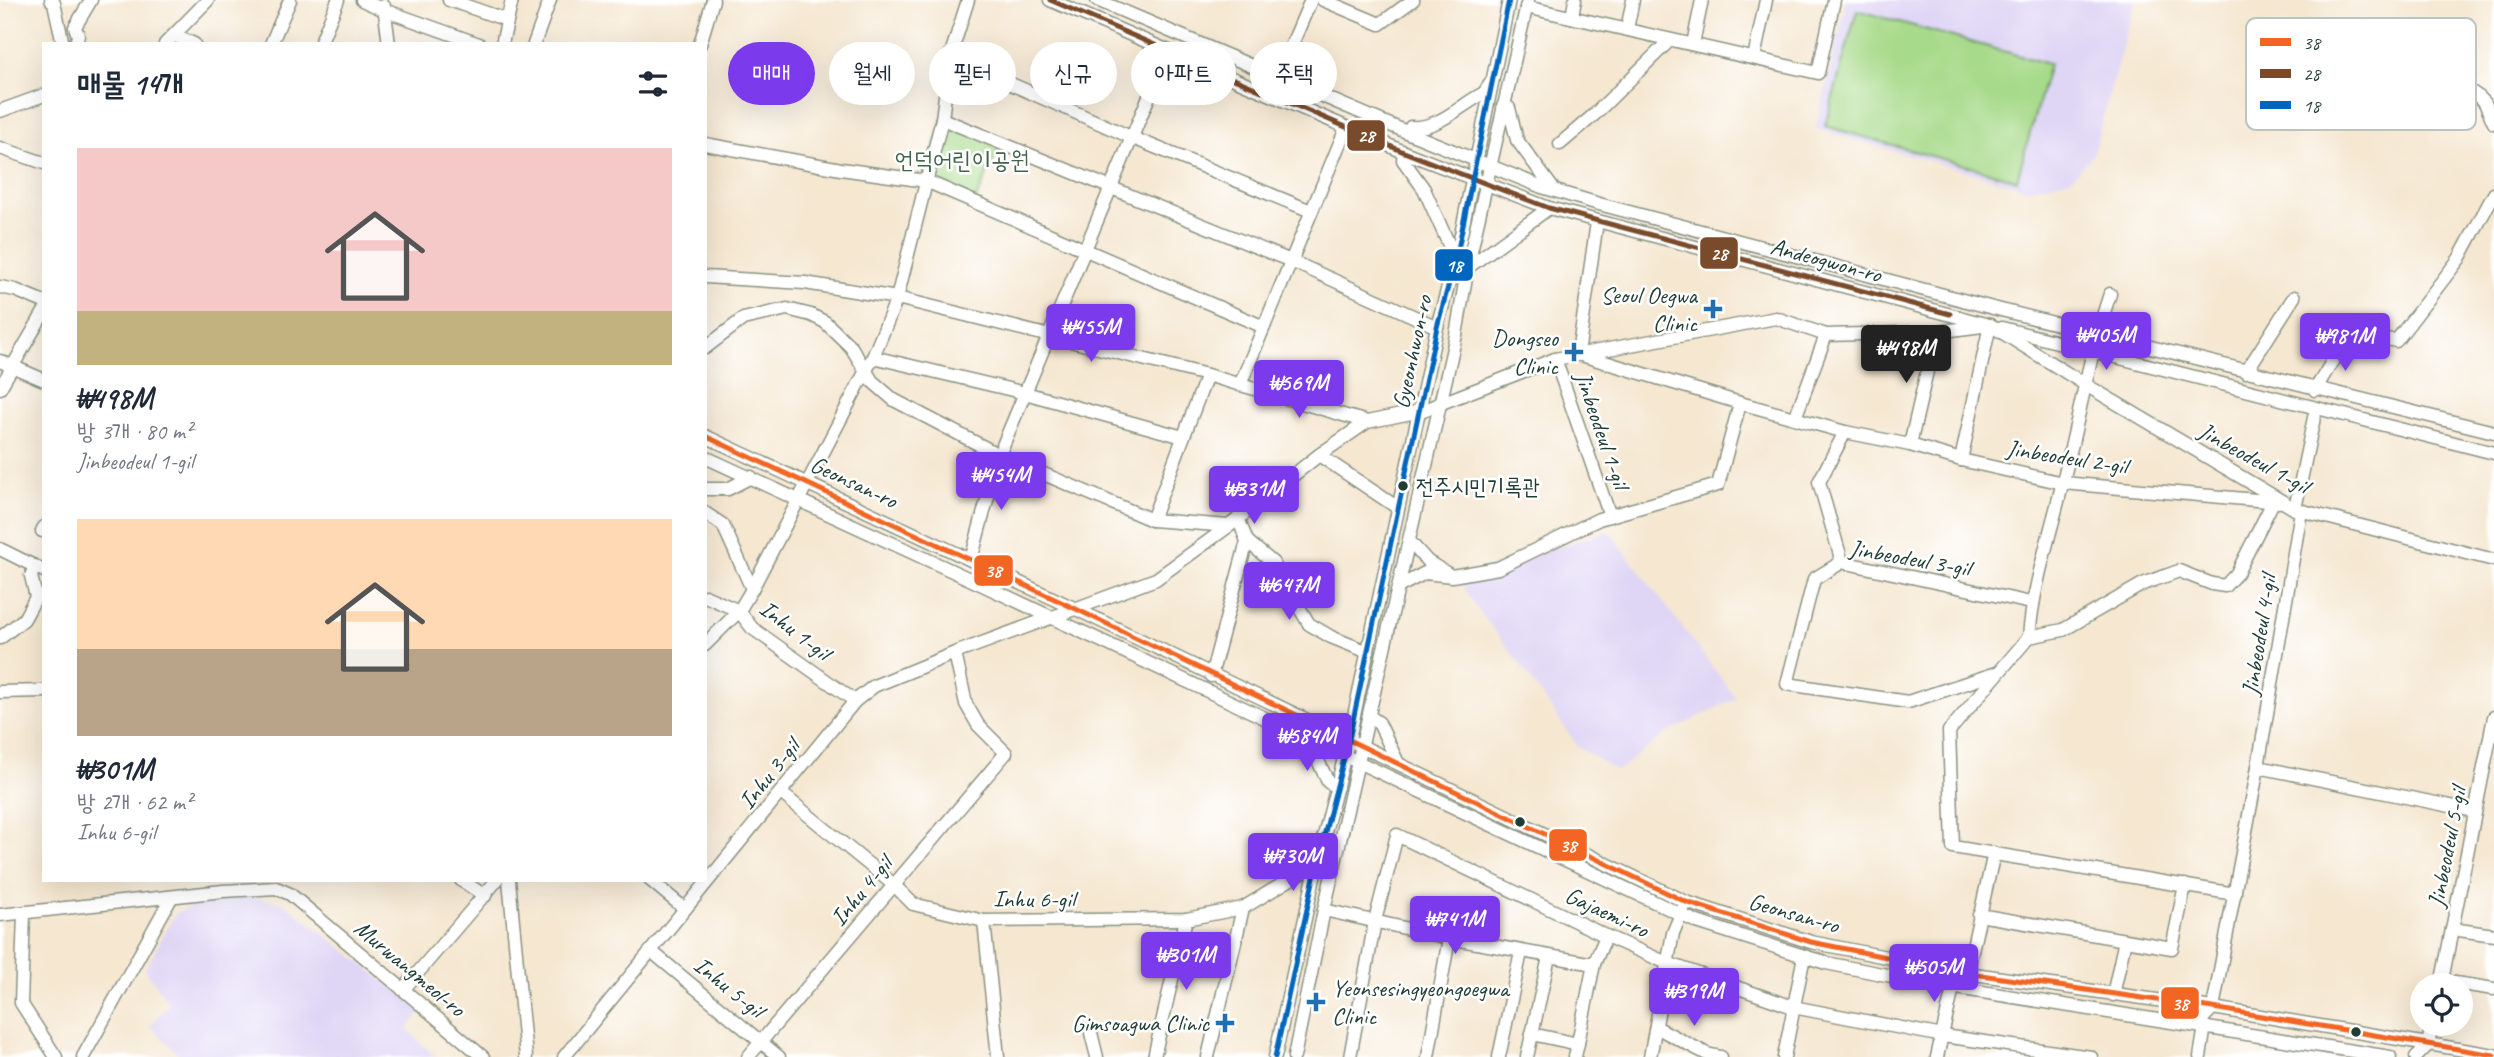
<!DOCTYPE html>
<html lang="ko">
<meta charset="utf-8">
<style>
:root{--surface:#fff;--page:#f6f6f7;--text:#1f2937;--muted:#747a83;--accent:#7c3aed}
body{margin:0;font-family:Caveat,"Poor Story",sans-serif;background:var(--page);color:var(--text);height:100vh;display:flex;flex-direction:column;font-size:26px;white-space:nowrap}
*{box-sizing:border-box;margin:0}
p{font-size:23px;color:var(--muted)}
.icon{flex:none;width:38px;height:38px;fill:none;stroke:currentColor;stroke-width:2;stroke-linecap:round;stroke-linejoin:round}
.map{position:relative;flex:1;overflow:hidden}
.sheet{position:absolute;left:42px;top:42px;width:665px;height:840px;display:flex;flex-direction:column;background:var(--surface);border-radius:0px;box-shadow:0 7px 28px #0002}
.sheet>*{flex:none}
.top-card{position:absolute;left:728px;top:42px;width:665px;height:63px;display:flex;gap:14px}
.fabs{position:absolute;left:2410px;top:973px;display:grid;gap:14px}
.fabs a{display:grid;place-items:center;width:63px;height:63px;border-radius:50%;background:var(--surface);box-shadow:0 7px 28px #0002;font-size:35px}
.price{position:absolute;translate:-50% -60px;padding:0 16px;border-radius:7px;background:var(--accent);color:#fff;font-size:23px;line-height:46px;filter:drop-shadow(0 2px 4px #0008)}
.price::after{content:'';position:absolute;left:50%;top:42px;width:21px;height:16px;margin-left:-10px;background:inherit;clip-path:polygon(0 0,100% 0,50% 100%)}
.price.on{background:#222;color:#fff}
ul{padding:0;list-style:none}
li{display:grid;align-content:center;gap:14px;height:371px;padding:0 35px}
li span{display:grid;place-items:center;height:217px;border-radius:0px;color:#555}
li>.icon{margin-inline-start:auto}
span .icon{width:126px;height:126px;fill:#fffc;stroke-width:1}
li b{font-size:30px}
h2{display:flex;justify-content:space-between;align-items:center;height:84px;padding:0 35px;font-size:30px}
.tag{padding:0 24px;border-radius:32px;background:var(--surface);box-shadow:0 7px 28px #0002;font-size:24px;line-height:63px}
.tag.on{background:var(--accent);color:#fff}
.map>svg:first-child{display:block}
</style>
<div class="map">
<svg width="2494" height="1057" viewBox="0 0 2494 1057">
<rect width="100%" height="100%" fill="#fff"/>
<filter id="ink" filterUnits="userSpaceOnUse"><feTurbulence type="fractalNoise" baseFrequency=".0143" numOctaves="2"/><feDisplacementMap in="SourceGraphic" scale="14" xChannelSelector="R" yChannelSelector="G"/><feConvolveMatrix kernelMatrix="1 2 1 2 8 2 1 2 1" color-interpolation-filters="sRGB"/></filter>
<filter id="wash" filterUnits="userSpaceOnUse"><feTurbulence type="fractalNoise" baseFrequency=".00686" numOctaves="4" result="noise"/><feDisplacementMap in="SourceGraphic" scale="28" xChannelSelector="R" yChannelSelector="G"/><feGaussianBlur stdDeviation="1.57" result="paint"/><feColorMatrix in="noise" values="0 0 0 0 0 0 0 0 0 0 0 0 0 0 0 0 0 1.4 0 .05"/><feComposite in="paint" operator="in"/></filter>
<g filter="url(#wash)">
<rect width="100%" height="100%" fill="#f5e7d0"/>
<g fill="#dfd5f5">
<polygon points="1847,0 2135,0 2093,154 2071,179 2028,189 1816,129"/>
<polygon points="1609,531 1736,698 1667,733 1617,771 1579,748 1512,653 1475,606 1457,577"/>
<polygon points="246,895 284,903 422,1010 407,1029 435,1057 182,1057 150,1026 169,1004 145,969 175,914 205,899"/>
</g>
<g fill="#a7da8a" stroke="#638c5f" stroke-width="2">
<polygon points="1857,10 2049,64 2017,180 1825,126"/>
<polygon points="942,119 1001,143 975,202 927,178"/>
</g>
</g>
<g filter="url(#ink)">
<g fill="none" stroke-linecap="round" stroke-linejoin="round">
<g stroke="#8a9282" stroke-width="15">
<g id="minor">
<polyline points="51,0 54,3 63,44"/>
<polyline points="362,0 384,10 479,44"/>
<polyline points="449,0 507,20"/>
<polyline points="1050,0 1404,152 1549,208 1985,324"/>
<polyline points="1097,0 1409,133 1542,187 1599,204 1993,308 2494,432"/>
<polyline points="1323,0 1380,24 1413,0"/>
<polyline points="384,6 389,44"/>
<polyline points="1526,7 1818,73 1834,0"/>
<polyline points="1572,17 1575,0"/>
<polyline points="1627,29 1633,0"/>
<polyline points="175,36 194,44"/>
<polyline points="2412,39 2407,50 2479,97 2485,103 2494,123"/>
<polyline points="76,44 78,35 75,27 91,0"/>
<polyline points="165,44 208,0"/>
<polyline points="271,44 290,0"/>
<polyline points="320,44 338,0"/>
<polyline points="502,44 512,0"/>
<polyline points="534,44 550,0"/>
<polyline points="700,44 713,0"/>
<polyline points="1693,44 1702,0"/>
<polyline points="950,57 1133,138 1311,211"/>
<polyline points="1754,58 1766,0"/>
<polyline points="1278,77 1311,0"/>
<polyline points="1503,106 1509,108 1517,140 1554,190"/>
<polyline points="0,111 44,95"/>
<polyline points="942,119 1291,261 1437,327"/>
<path d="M1409 133 1411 127C1436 129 1457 109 1477 97L1484 93 1492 81"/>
<polyline points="705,144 841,169 926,181 1264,327"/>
<polyline points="1560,144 1595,114 1670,40"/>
<polyline points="0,148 44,163"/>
<polyline points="1404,152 1403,160 1424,189 1450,247 1457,254"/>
<polyline points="1597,222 1578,354 1740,403 1845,432 1910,445 1961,460 2063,483 2279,502"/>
<polyline points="1467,268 1549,208"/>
<polyline points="705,277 805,283 897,298 1207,375 1367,422"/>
<polyline points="0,287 15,290 44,302"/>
<polyline points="2002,328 2494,453"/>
<polyline points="705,348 743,319 787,309 811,315 825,322 851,347 872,381 894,400 999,455 1152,520 1229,526"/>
<polyline points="873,357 1025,393 1183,437"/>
<polyline points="1555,359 1610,516"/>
<polyline points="0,361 44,380"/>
<polyline points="2246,372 2294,297"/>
<polyline points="1240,385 1346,128"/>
<polyline points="0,388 44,312"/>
<polyline points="2315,390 2345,340 2362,334 2396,341 2459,259 2494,194"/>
<polyline points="1795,418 1826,335"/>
<polyline points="705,436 1076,609 1686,902 1811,942 1967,973 2213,1008 2494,1055"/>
<polyline points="1910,445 1936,332"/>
<polyline points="1319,455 1398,508"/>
<polyline points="705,457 987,587 1697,922 1826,963 1932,984 2390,1057"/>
<polyline points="1961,460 1990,325"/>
<polyline points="705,489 728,489 751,477"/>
<polyline points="2295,509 2316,408"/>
<polyline points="705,513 723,525 752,589"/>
<polyline points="1152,520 1207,375"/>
<polyline points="42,531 44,527"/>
<polyline points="1247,541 1273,563 1309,624 1331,637 1368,652"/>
<polyline points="1410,542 1428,562 1448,574"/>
<polyline points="0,549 44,571"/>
<polyline points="971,560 999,455 1168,51"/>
<polyline points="1842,562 1819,482 1845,432"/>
<polyline points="1400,586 1425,573 1452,576 1498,568 1599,519 1718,485 1740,403"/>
<polyline points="705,596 739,611 752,628 855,701"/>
<path d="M2029 637C2033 584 2051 533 2063 481 2079 419 2089 355 2110 294"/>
<polyline points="0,638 24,619 36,597 31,576 35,566"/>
<polyline points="705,645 739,611 752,589 873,357 897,298 942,119 950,57 968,0"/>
<polyline points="1997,673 1908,702 1787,684 1814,579 1842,562 2031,603"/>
<polyline points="1211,676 1247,541 1238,518"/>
<polyline points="0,692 44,691"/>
<polyline points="1369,716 1379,723 1398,763"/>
<polyline points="1316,743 1314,752 1328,782 1337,787"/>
<polyline points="2258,767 2475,811"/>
<polyline points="781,793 894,885 913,904 984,921 1186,919 1243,908 1317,863"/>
<polyline points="461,880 485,896"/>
<polyline points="509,880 526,1057"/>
<polyline points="650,880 685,909"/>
<polyline points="2235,894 1953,847 1949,731 2029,637 2063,630 2143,584 2179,571 2212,584 2225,586 2237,573 2273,502"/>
<polyline points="1324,910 1449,938 1594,964"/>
<polyline points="24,914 21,1003 56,1057"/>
<polyline points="0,915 223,891 276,888 290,894 483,1057"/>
<polyline points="1979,915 2172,948 2185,885"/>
<polyline points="984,921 998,1057"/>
<polyline points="2452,929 2494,935"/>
<polyline points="651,951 779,1057"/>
<polyline points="2442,981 2494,989"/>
<polyline points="2441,985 2494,717"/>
<polyline points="403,990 497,880"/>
<polyline points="2113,995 2125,940"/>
<polyline points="2196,1025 2213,1008 2258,767 2301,511"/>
<polyline points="1656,1027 1707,1054 1721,1057"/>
<polyline points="1091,1033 1097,1057"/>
<polyline points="1532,1034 1578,1044"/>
<polyline points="83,1057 171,898"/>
<polyline points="564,1057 855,701 874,686 955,653 1156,579 1229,526 1319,455 1367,422 1421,411 1555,359 1776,318 1826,335 1936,332 1990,325 2086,385 2295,509 2494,560"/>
<polyline points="748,1057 1006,753 978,725 966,704 955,653"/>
<polyline points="1154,1057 1186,919"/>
<polyline points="1208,1057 1243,908"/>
<polyline points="1275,1057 1317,863 1349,739 1437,327 1457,254 1509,0"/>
<polyline points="1294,1057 1324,910 1456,335 1469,260 1528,0"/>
<polyline points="1350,1057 1375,921 1397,835 1606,936 1667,963 1793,1007 1943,1036 2091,1057"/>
<polyline points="1428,1057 1449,938"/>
<polyline points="1499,1057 1521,952"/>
<polyline points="1527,1057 1549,957"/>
<polyline points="1575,1057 1594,964 1606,936"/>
<polyline points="1650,1057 1673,933 1683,909"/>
<polyline points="1784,1057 1804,956"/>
<polyline points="1937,1057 1953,988 1967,973 1994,853"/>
<polyline points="2200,1057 2205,1026"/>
<polyline points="2416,1057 2428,1045 2432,1024"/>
</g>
</g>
<use href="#minor" stroke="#fff" stroke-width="12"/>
<g stroke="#fff" stroke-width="10">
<polyline id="bus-1" points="705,436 1076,609 1686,902 1811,942 1967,973 2213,1008 2494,1055"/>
</g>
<g stroke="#fff" stroke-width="10">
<polyline id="bus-2" points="1050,0 1404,152 1549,208 1950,314"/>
</g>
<g stroke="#fff" stroke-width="10">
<polyline id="bus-3" points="1275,1057 1317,863 1349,739 1437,327 1457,254 1509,0"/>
</g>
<use href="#bus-1" stroke="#f26522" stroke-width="5"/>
<use href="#bus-2" stroke="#7a4b2a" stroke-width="5"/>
<use href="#bus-3" stroke="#0065bd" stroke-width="5"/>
</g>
</g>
<g fill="#1f6fb2" stroke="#fff" stroke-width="2.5">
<path d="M1709.5 298.5h7v7h7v7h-7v7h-7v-7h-7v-7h7z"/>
<path d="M1570.5 341.5h7v7h7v7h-7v7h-7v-7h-7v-7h7z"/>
<path d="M1312.5 991.5h7v7h7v7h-7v7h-7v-7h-7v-7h7z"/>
<path d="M1221.5 1012.5h7v7h7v7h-7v7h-7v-7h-7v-7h7z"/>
</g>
<g fill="#1f3d34" stroke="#fff" stroke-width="2.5">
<circle cx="1403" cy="486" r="6"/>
<circle cx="1520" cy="822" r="6"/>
<circle cx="2356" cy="1032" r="6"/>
</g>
<g text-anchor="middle" stroke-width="5" stroke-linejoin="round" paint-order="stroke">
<g font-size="22" fill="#1f3d34" stroke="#fff" text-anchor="start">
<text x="1416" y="494">전주시민기록관</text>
</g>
<g font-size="24" fill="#41644a" stroke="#fff">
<text x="962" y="168">언덕어린이공원</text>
</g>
<g font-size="24" fill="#1f3d34" stroke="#fff">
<text transform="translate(1826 260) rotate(15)" y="8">Andeogwon-ro</text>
<text transform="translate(1412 352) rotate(-78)" y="8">Gyeonhwon-ro</text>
<text transform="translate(1602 430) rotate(71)" y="8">Jinbeodeul 1-gil</text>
<text transform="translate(2067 457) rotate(9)" y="8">Jinbeodeul 2-gil</text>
<text transform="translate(2254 458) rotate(29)" y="8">Jinbeodeul 1-gil</text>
<text transform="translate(854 482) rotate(25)" y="8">Geonsan-ro</text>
<text transform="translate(1910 558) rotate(10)" y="8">Jinbeodeul 3-gil</text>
<text transform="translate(795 630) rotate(38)" y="8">Inhu 1-gil</text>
<text transform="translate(2259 635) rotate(-81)" y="8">Jinbeodeul 4-gil</text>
<text transform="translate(769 774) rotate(-51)" y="8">Inhu 3-gil</text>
<text transform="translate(2447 847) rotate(-79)" y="8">Jinbeodeul 5-gil</text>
<text transform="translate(861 891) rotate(-50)" y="8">Inhu 4-gil</text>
<text x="1034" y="907">Inhu 6-gil</text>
<text transform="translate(1607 912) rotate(25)" y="8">Gajaemi-ro</text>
<text transform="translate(1794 913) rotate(16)" y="8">Geonsan-ro</text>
<text transform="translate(410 968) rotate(40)" y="8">Murwangmeol-ro</text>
<text transform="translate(729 987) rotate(39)" y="8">Inhu 5-gil</text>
</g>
<g font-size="24" fill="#1f3d34" stroke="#fff" text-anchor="end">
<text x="1697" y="303">Seoul Oegwa<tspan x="1697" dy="28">Clinic</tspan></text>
<text x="1558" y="346">Dongseo<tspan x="1558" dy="28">Clinic</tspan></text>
<text x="1332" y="996" text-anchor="start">Yeonsesingyeongoegwa<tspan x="1332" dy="28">Clinic</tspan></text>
<text x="1209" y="1031">Gimsoagwa Clinic</text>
</g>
</g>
<rect x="2246" y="18" width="230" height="112" rx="10" fill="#fff" stroke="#bcc5c2" stroke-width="2"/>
<rect x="2260" y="38" width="31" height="8" fill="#f26522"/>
<rect x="2260" y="69" width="31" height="9" fill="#7a4b2a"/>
<rect x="2260" y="101" width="31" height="8" fill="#0065bd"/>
<g font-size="19" fill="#1f3d34">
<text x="2303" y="49">38</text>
<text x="2303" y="80">28</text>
<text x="2303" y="112">18</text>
</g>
<g stroke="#fff" stroke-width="2.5">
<rect x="1346" y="119" width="40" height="33" rx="7" fill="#7a4b2a"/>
<rect x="1699" y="236" width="40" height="34" rx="7" fill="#7a4b2a"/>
<rect x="1434" y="248" width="40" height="34" rx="7" fill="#0065bd"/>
<rect x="973" y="554" width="41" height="33" rx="7" fill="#f26522"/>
<rect x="1548" y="828" width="40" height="34" rx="7" fill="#f26522"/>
<rect x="2160" y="986" width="40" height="34" rx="7" fill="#f26522"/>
</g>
<g font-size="19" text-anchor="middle" font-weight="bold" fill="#fff">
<text x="1366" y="142">28</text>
<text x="1719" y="260">28</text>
<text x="1454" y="272">18</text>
<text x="993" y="577">38</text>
<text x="1568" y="852">38</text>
<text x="2180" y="1010">38</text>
</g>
</svg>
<div class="fabs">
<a><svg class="icon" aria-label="locate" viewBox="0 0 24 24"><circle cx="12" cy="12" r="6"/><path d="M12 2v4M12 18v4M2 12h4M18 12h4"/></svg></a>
</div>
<b class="price" style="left:1091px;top:364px">₩455M</b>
<b class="price" style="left:2106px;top:372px">₩405M</b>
<b class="price" style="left:2345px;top:373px">₩981M</b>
<b class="price on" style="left:1906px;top:385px">₩498M</b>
<b class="price" style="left:1299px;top:420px">₩569M</b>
<b class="price" style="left:1001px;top:512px">₩454M</b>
<b class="price" style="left:1254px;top:526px">₩331M</b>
<b class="price" style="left:1289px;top:622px">₩647M</b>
<b class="price" style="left:1307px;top:773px">₩584M</b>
<b class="price" style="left:1293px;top:893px">₩730M</b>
<b class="price" style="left:1455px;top:956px">₩741M</b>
<b class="price" style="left:1186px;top:992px">₩301M</b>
<b class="price" style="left:1934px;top:1004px">₩505M</b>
<b class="price" style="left:1694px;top:1028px">₩319M</b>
<div class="top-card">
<a class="tag on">매매</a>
<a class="tag">월세</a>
<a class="tag">필터</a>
<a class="tag">신규</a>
<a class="tag">아파트</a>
<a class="tag">주택</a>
</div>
<section class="sheet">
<h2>매물 14개<svg class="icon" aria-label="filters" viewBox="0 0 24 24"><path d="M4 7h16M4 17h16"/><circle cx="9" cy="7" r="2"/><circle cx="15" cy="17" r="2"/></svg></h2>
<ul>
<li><span style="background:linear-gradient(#f6c9c9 75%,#c2b280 0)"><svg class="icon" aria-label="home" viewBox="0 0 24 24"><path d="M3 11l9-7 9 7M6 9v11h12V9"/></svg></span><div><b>₩498M</b><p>방 3개 · 80 m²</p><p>Jinbeodeul 1-gil</p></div></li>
<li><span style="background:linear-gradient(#ffd9b3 60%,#b9a48a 0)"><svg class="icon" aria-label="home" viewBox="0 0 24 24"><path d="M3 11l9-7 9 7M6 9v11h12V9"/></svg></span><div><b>₩301M</b><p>방 2개 · 62 m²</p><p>Inhu 6-gil</p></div></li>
</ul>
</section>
</div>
